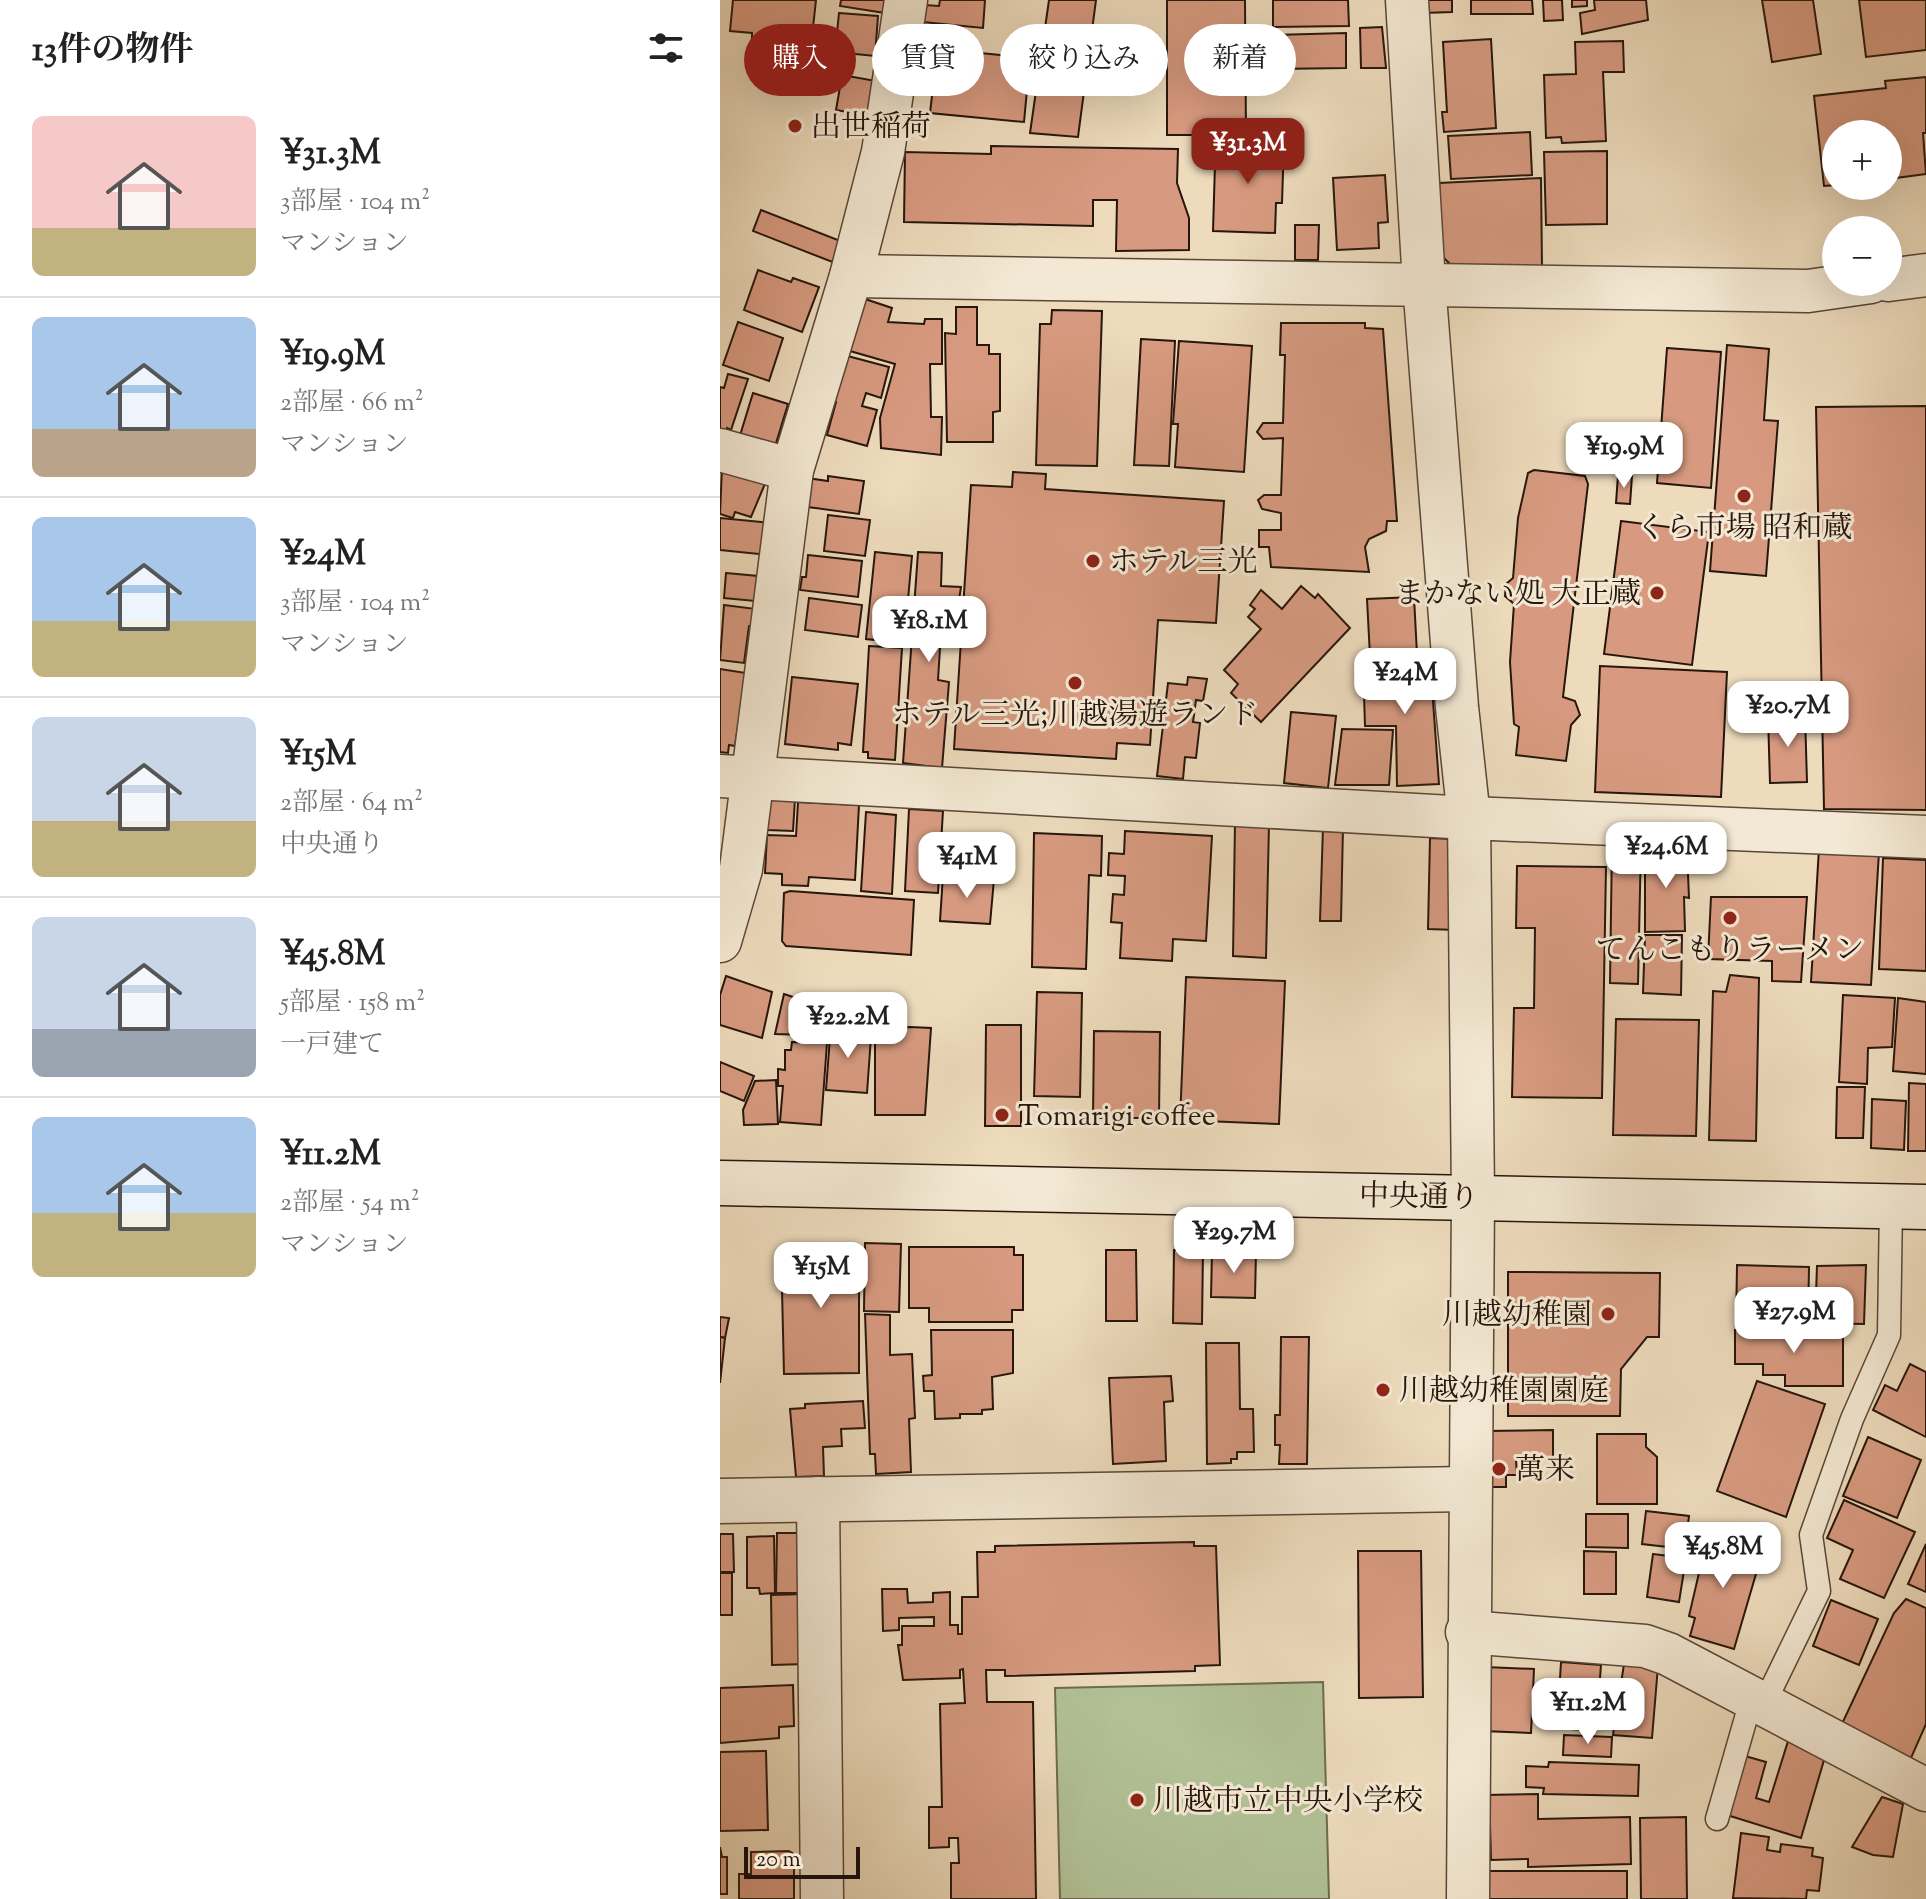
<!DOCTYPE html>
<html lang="ja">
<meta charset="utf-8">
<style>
:root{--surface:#fff;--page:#f2f2f2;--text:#222;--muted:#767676;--line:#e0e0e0;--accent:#8f2418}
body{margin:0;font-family:"Sorts Mill Goudy","Noto Serif JP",serif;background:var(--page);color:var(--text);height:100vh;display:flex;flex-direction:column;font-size:30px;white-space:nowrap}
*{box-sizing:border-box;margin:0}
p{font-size:26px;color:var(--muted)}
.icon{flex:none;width:44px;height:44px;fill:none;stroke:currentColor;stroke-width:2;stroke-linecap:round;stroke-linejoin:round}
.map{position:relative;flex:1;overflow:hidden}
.panel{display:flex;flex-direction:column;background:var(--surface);width:720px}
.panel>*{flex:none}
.top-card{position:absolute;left:24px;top:24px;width:760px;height:72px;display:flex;gap:16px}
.buttons{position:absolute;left:1102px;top:120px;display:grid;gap:16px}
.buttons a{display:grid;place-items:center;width:80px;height:80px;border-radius:50%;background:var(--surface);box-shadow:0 8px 32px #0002;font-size:40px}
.scale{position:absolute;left:24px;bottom:20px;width:116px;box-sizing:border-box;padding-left:8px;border:4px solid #28160c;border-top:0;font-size:22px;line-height:28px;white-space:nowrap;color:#28160c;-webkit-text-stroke:6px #f3e8d3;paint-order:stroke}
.price{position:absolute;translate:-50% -68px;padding:0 18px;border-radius:16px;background:#fff;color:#222;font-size:26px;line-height:52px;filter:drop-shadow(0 2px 4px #0008)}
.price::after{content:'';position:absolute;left:50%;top:48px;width:24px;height:18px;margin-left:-12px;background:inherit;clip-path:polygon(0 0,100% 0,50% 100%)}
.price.current{background:var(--accent);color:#fff}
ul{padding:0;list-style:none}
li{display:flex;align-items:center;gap:24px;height:200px;padding:0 32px}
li+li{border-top:2px solid var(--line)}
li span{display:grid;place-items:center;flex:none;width:224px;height:160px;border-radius:12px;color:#555}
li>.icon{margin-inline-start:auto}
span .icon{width:96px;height:96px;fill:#fffc;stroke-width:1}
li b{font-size:34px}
h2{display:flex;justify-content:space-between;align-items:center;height:96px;padding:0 32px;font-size:34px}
.tag{padding:0 28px;border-radius:36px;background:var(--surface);box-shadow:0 8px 32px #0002;font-size:28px;line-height:72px}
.tag.current{background:var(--accent);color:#fff}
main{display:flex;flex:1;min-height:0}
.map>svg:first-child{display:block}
</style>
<main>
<section class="panel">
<h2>13件の物件<svg class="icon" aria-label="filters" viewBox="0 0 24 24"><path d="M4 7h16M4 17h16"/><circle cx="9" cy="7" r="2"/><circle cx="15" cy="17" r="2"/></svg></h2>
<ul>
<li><span style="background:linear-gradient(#f6c9c9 70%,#c2b280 0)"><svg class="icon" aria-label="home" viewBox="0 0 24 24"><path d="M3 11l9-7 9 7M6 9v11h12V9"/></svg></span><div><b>¥31.3M</b><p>3部屋 · 104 m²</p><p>マンション</p></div></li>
<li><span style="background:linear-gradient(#a9c7e8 70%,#b9a48a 0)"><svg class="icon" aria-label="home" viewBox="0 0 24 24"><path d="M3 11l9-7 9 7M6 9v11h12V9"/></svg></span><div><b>¥19.9M</b><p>2部屋 · 66 m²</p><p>マンション</p></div></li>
<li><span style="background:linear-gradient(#a9c7e8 65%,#c2b280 0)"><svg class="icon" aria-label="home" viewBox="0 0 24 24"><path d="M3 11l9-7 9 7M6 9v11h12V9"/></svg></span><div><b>¥24M</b><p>3部屋 · 104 m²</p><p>マンション</p></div></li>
<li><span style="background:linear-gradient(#c9d6e8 65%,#c2b280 0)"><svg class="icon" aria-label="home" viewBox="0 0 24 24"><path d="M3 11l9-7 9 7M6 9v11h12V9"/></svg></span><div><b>¥15M</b><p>2部屋 · 64 m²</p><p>中央通り</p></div></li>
<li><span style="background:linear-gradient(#c9d6e8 70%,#9aa5b1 0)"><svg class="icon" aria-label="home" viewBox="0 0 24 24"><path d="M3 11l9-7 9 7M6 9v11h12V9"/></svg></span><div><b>¥45.8M</b><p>5部屋 · 158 m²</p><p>一戸建て</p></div></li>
<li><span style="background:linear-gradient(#a9c7e8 60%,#c2b280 0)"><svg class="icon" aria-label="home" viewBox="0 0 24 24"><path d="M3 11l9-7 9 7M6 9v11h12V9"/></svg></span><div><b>¥11.2M</b><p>2部屋 · 54 m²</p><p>マンション</p></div></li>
</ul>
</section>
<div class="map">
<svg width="1206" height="1899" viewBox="0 0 1206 1899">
<rect width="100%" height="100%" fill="#eddbbc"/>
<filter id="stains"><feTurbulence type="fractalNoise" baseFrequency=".0025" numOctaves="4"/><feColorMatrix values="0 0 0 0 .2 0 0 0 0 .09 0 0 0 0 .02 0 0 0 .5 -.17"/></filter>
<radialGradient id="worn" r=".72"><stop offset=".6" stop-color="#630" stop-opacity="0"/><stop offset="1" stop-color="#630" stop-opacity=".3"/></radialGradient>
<polygon fill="#b2c196" stroke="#6d6c51" stroke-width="2" points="603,1682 609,1899 340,1899 335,1688"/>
<g fill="#d79a80" stroke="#28160c" stroke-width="2">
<polygon points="13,0 96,0 92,37 74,35 73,43 32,39 32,33 10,31"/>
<polygon points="121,0 166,0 165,13 120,6"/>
<polygon points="220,0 265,0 263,28 203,22 205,5 219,6"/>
<polygon points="329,0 376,0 358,137 310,133"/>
<polygon points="447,0 525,0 526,135 447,135"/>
<polygon points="553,0 628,0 629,26 553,27"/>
<polygon points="702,0 732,0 732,12 703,13"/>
<polygon points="751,0 812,0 813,14 751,14"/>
<polygon points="823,0 842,0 843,20 824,21"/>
<polygon points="852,0 867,0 867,6 852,7"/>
<polygon points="874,0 926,0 928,20 862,34 860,13 875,10"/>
<polygon points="1042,0 1093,0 1101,54 1052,62"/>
<polygon points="1139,0 1206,0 1206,50 1146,57"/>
<polygon points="119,13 158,16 155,56 115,52"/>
<polygon points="662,27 666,68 641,68 640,28"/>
<polygon points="626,33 626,68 555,69 554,35"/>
<polygon points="771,39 776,128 724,132 722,112 727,112 723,42"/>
<polygon points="903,41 904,72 883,72 886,141 842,143 841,137 826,138 824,75 856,74 855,42"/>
<polygon points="240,51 310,58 304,122 210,113 217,52 240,55"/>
<polygon points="122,75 156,81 150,116 116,110"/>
<polygon points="1206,77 1206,133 1203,133 1206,174 1168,179 1168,134 1116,134 1116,185 1104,186 1094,96 1166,88 1165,81"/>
<polygon points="810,132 812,175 731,179 728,136"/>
<polygon points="501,140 564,142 562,203 556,203 555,233 493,231 495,164 500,164"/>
<polygon points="271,146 458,149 457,183 469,218 469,250 396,251 397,200 373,200 373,226 184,222 185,152 271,154"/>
<polygon points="887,151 887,224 826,225 824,152"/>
<polygon points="665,175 668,222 658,223 659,248 617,250 613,178"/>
<polygon points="821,178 822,267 738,272 723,257 719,183"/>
<polygon points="41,210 123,242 115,263 33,231"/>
<polygon points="575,225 599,225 598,260 575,260"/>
<polygon points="38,270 71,282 73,278 99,287 82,332 24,310"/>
<polygon points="136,296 172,308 168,322 204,324 205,319 222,319 222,364 210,364 211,417 222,417 221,455 161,448 160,418 175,364 123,349"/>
<polygon points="236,307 257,307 257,345 269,345 269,354 280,354 280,411 273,412 273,442 227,442 225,333 236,334"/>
<polygon points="332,310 382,311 377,466 316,465 320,324 331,324"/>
<polygon points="18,322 63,338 49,381 3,365"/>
<polygon points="561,323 645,323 645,328 663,329 677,521 667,521 666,531 649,539 645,547 649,572 551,567 549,547 539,547 539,530 561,530 561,513 542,509 538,500 544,495 561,495 563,438 543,439 537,432 543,423 563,423 565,355 560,355"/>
<polygon points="421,339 455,341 449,466 414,465"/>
<polygon points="459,341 532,346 524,472 455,467 458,424 453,424"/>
<polygon points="1007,345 1049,349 1044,420 1058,421 1046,576 990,571"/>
<polygon points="947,348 1001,352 991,488 937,483"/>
<polygon points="120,354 169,367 161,398 146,393 142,406 157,410 147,446 107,435 116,402 108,399"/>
<polygon points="8,374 28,379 11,430 7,428 5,437 0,436 0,387 4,388"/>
<polygon points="33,393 68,404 53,453 18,442"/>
<polygon points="1206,406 1206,810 1104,809 1096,407"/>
<polygon points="910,424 923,425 922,460 909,460"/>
<polygon points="2,467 47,479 31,517 15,512 13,518 0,514"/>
<polygon points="814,470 865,476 868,484 843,697 855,701 860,715 851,725 846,761 796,755 799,727 794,724 790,662 794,604 785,596 786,584 793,578 798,518 808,473"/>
<polygon points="293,472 326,474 325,489 504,501 496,623 438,620 430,745 397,743 396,759 234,749 251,485 292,487"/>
<polygon points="898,475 912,476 910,504 896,503"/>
<polygon points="108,476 144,481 139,514 88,507 87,478 108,481"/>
<polygon points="108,515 150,520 145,556 104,551"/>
<polygon points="0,518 52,523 48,555 0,550"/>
<polygon points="901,521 989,532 972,665 884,654"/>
<polygon points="155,552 192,556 184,643 146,639"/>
<polygon points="198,552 222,553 221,586 241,587 234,633 221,632 218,680 229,682 222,768 183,763"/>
<polygon points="88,555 142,561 138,597 80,590 82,577 86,577"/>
<polygon points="6,573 38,576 35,601 4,598"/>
<polygon points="581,586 595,598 598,594 630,628 541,722 511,693 518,684 504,670 541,629 528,617 535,609 530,605 541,590 562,609"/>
<polygon points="694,597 697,654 650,656 647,599"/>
<polygon points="89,598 142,605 138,637 85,630"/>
<polygon points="4,605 36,609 34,626 29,626 24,663 0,660"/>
<polygon points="149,646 182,648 175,760 148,758 148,752 143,752"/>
<polygon points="710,659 719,784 677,786 676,726 645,726 643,664"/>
<polygon points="880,666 1007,672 1001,797 875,792"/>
<polygon points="0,669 26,673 15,746 9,745 8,753 0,752"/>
<polygon points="72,677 138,684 131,745 118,743 118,750 65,744"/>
<polygon points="468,677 487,679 483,701 476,700 473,722 480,723 476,758 465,757 463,779 437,776 448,683 467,685"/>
<polygon points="571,712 616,716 608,788 564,783"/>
<polygon points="1085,715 1087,782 1050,783 1048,716"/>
<polygon points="622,729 673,730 669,785 615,785"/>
<polygon points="49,797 75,798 73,831 47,830"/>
<polygon points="78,802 139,805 135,880 89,877 88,886 62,885 62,874 45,873 47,835 76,836"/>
<polygon points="189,809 223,811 218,893 185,891"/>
<polygon points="146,812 176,815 172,894 141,891"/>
<polygon points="515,822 549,824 546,958 513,956"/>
<polygon points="603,827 623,827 621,921 600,921"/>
<polygon points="405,831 492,836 486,941 453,939 452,961 400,958 402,923 391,922 393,894 404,895 405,876 388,875 389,853 404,854"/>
<polygon points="314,833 382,836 381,876 369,875 366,969 312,967"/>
<polygon points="710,838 732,839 736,930 708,929"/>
<polygon points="226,841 281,845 281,851 286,851 285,868 279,867 279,875 225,871"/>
<polygon points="892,843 921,843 918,984 890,983"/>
<polygon points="1099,848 1159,852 1151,985 1091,982"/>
<polygon points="925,849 967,851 969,898 964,897 965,931 925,932"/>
<polygon points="1163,858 1206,860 1206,971 1159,969"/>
<polygon points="797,866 886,867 882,1098 792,1097 794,1008 814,1008 815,928 796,928"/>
<polygon points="223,875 274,879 270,924 220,921"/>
<polygon points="70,891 194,900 191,955 66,946 62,941 64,893"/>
<polygon points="991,897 1087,897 1081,982 1052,981 1052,961 988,959"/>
<polygon points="925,935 962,935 961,995 923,993"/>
<polygon points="1010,975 1039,978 1036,1141 989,1140 993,991 1006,992"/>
<polygon points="6,976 52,992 42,1038 0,1025 0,995"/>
<polygon points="466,977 565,981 559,1124 460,1120"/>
<polygon points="317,992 362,993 360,1097 314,1096"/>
<polygon points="64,994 94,1004 86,1035 55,1034"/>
<polygon points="1123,995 1175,998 1172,1047 1148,1048 1147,1084 1119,1082"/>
<polygon points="1178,998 1206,1002 1206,1074 1173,1071"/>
<polygon points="93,1012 108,1013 107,1039 93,1039"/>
<polygon points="896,1019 979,1020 976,1136 893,1135"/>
<polygon points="111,1024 136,1026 136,1036 151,1037 147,1093 106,1090"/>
<polygon points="266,1025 301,1025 301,1126 265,1126"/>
<polygon points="190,1027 211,1028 205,1115 155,1115 155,1028"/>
<polygon points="374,1031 440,1032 439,1118 373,1118"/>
<polygon points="72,1042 107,1043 101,1125 60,1122 63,1086 58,1086 58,1069 65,1070 65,1050 71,1050"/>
<polygon points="0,1062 34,1076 24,1101 0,1091"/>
<polygon points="56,1080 58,1124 24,1125 23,1110 35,1081"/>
<polygon points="1189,1083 1206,1084 1206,1151 1188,1151"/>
<polygon points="1117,1087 1145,1087 1143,1138 1116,1138"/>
<polygon points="1152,1099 1186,1101 1184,1150 1151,1148"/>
<polygon points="145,1243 181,1244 179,1312 144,1311"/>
<polygon points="61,1247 139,1249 139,1373 64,1374"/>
<polygon points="189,1247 294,1247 294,1255 303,1255 303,1310 292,1310 292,1322 209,1322 209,1308 189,1308"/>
<polygon points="386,1250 416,1250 417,1321 386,1321"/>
<polygon points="454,1250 483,1250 482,1324 453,1323"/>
<polygon points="492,1252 536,1252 535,1298 491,1297"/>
<polygon points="1017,1265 1089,1267 1088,1325 1016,1325"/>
<polygon points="1146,1265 1144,1324 1095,1323 1097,1266"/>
<polygon points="788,1272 940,1273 939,1337 927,1337 901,1369 900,1416 788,1416"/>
<polygon points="145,1314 170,1315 170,1355 192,1354 195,1418 189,1419 191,1472 156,1474 155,1454 150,1454"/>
<polygon points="0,1317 9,1318 5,1338 0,1337"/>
<polygon points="211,1330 293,1330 293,1373 272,1377 273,1409 262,1410 262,1414 240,1414 240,1418 215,1419 214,1391 204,1391 203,1376 212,1375"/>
<polygon points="1015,1330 1123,1330 1123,1386 1065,1386 1065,1375 1043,1375 1043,1364 1015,1364"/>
<polygon points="0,1337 5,1338 0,1383"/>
<polygon points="561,1337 589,1337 587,1464 559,1464 560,1445 555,1445 555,1415 560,1415"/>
<polygon points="486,1343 519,1343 520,1409 533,1409 534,1452 517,1452 517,1459 511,1459 511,1463 487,1464"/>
<polygon points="1190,1364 1206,1372 1206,1437 1153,1410 1165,1385 1177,1391"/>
<polygon points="451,1376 453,1401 444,1402 446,1461 393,1464 389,1378"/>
<polygon points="1037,1381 1105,1404 1066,1517 997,1491"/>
<polygon points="143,1401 145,1428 121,1429 122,1446 103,1447 104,1476 76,1477 70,1409 85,1408 85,1404"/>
<polygon points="833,1430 833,1459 796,1460 797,1475 786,1475 786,1487 765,1487 764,1431"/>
<polygon points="877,1434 926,1434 926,1447 937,1457 937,1504 877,1504"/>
<polygon points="1148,1437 1201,1460 1177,1518 1123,1496"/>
<polygon points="1124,1500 1195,1532 1164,1598 1120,1579 1133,1550 1107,1538"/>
<polygon points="926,1511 969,1516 965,1549 922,1544"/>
<polygon points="866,1514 908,1514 908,1548 866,1547"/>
<polygon points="57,1533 89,1533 88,1593 56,1593"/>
<polygon points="0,1534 13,1534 14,1572 0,1572"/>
<polygon points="988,1534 1043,1550 1014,1649 970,1636 975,1618 969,1616"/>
<polygon points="54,1536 55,1593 40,1594 39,1588 27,1588 27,1537"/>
<polygon points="474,1542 474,1546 496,1546 500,1665 475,1666 475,1671 285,1676 285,1670 266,1670 267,1702 313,1702 316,1899 231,1899 231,1863 239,1863 238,1838 229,1838 229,1847 209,1848 209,1807 222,1807 220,1704 245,1703 243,1669 240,1670 240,1678 183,1680 178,1645 182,1645 182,1626 214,1626 214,1617 179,1618 179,1630 163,1631 162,1589 187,1589 188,1603 213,1602 213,1593 230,1592 230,1625 238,1625 238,1634 242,1634 242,1597 258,1597 257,1552 275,1552 275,1546"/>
<polygon points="1206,1544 1206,1592 1188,1584"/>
<polygon points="638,1551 701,1551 703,1697 639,1698"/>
<polygon points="864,1551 896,1552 896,1594 864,1594"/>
<polygon points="933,1554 966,1558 959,1602 927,1597"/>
<rect x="0" y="1573" width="12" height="42"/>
<polygon points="85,1594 86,1664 52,1665 51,1595"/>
<polygon points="1186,1599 1206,1608 1206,1724 1191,1758 1120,1728 1174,1613"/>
<polygon points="1111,1600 1158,1619 1139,1665 1093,1646"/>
<polygon points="841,1662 881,1665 876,1731 837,1728"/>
<polygon points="904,1664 938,1666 932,1738 893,1735"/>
<polygon points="765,1667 814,1669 811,1733 763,1731"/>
<polygon points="73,1685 74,1726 59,1727 59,1738 0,1743 0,1688"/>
<polygon points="844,1735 892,1737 891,1757 843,1755"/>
<polygon points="1069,1738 1107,1750 1081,1838 1007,1815 1025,1756 1046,1762 1036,1798 1049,1802"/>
<polygon points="46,1751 48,1830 0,1831 0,1752"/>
<polygon points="829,1762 919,1765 918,1796 823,1794 824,1788 806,1787 806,1766 828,1767"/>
<polygon points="818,1794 818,1819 910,1817 911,1864 808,1867 808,1859 771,1860 770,1824 764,1823 764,1795"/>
<polygon points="1162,1797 1183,1804 1173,1857 1153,1855 1132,1847"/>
<polygon points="966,1817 967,1899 921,1899 920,1818"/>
<polygon points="1021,1833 1049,1837 1047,1850 1060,1852 1061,1844 1093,1848 1092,1856 1103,1858 1099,1891 1087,1890 1086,1899 1013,1898"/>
<polygon points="0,1847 2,1857 7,1857 7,1894 0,1894"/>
<polygon points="69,1851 74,1854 74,1899 19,1899 19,1874 31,1874 31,1852"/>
<polygon points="759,1871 907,1871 907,1899 766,1899"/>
</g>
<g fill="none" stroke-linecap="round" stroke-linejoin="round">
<g stroke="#594738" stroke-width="25">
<g id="service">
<polyline points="1044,1704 1099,1591 1091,1535 1132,1419 1169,1335 1171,1206"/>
<polyline points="997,1819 1032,1697"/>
</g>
</g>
<g stroke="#594738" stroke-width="45">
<g id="minor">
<polyline points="687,0 704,283 737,707 749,818 753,1197 748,1899"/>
<polyline points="131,276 1088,291 1151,282"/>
<polyline points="1168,280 1206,275"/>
<polyline points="0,450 72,470"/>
<polyline points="0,776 749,818 1206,837"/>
<polyline points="0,941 21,869 72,470 131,276 163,152 186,0"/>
<polyline points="98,1498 102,1899"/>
<polyline points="747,1632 925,1646 948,1654 1206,1790"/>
</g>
</g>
<g stroke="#594738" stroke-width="47">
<polyline id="tertiary" points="0,1501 748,1489"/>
</g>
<g stroke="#28160c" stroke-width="47">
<polyline id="secondary" points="0,1183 1206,1207"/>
</g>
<use href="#service" stroke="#f3e8d3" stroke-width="22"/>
<use href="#minor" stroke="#f3e8d3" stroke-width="42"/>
<use href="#tertiary" stroke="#f3e8d3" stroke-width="44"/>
<use href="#secondary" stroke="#f3e8d3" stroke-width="44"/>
</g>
<g fill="#8f2418" stroke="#f3e8d3" stroke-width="3">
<circle cx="75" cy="126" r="8"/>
<circle cx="1024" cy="496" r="8"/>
<circle cx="373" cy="561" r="8"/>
<circle cx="937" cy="593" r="8"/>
<circle cx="355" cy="683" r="8"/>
<circle cx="1010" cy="918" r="8"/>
<circle cx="282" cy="1115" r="8"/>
<circle cx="888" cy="1314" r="8"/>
<circle cx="663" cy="1390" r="8"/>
<circle cx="779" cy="1469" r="8"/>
<circle cx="417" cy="1800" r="8"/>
</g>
<g text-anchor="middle" stroke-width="6" stroke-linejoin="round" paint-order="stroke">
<g font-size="30" fill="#28160c" stroke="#f3e8d3" text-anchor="start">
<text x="91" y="136">出世稲荷</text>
<text x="1024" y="537" text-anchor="middle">くら市場 昭和蔵</text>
<text x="389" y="571">ホテル三光</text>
<text x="921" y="603" text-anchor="end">まかない処 大正蔵</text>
<text x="355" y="724" text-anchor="middle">ホテル三光;川越湯遊ランド</text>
<text x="1010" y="959" text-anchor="middle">てんこもりラーメン</text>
<text x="298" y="1125">Tomarigi coffee</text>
<text x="872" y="1324" text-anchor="end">川越幼稚園</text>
<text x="679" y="1400">川越幼稚園園庭</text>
<text x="795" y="1479">萬来</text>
<text x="433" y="1810">川越市立中央小学校</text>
</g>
<g font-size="30" fill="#28160c" stroke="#f3e8d3">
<text transform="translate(699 1196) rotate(1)" y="10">中央通り</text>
</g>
</g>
<rect width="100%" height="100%" filter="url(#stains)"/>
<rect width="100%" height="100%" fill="url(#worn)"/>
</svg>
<div class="buttons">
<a>+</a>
<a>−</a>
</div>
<div class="scale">20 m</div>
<b class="price current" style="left:528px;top:186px">¥31.3M</b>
<b class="price" style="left:904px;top:490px">¥19.9M</b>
<b class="price" style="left:209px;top:664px">¥18.1M</b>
<b class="price" style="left:685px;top:716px">¥24M</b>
<b class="price" style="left:1068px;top:749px">¥20.7M</b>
<b class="price" style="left:946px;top:890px">¥24.6M</b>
<b class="price" style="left:247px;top:900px">¥41M</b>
<b class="price" style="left:128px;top:1060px">¥22.2M</b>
<b class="price" style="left:514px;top:1275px">¥29.7M</b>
<b class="price" style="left:101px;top:1310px">¥15M</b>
<b class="price" style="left:1074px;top:1355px">¥27.9M</b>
<b class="price" style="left:1003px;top:1590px">¥45.8M</b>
<b class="price" style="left:868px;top:1746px">¥11.2M</b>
<div class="top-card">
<a class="tag current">購入</a>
<a class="tag">賃貸</a>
<a class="tag">絞り込み</a>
<a class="tag">新着</a>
</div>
</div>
</main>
